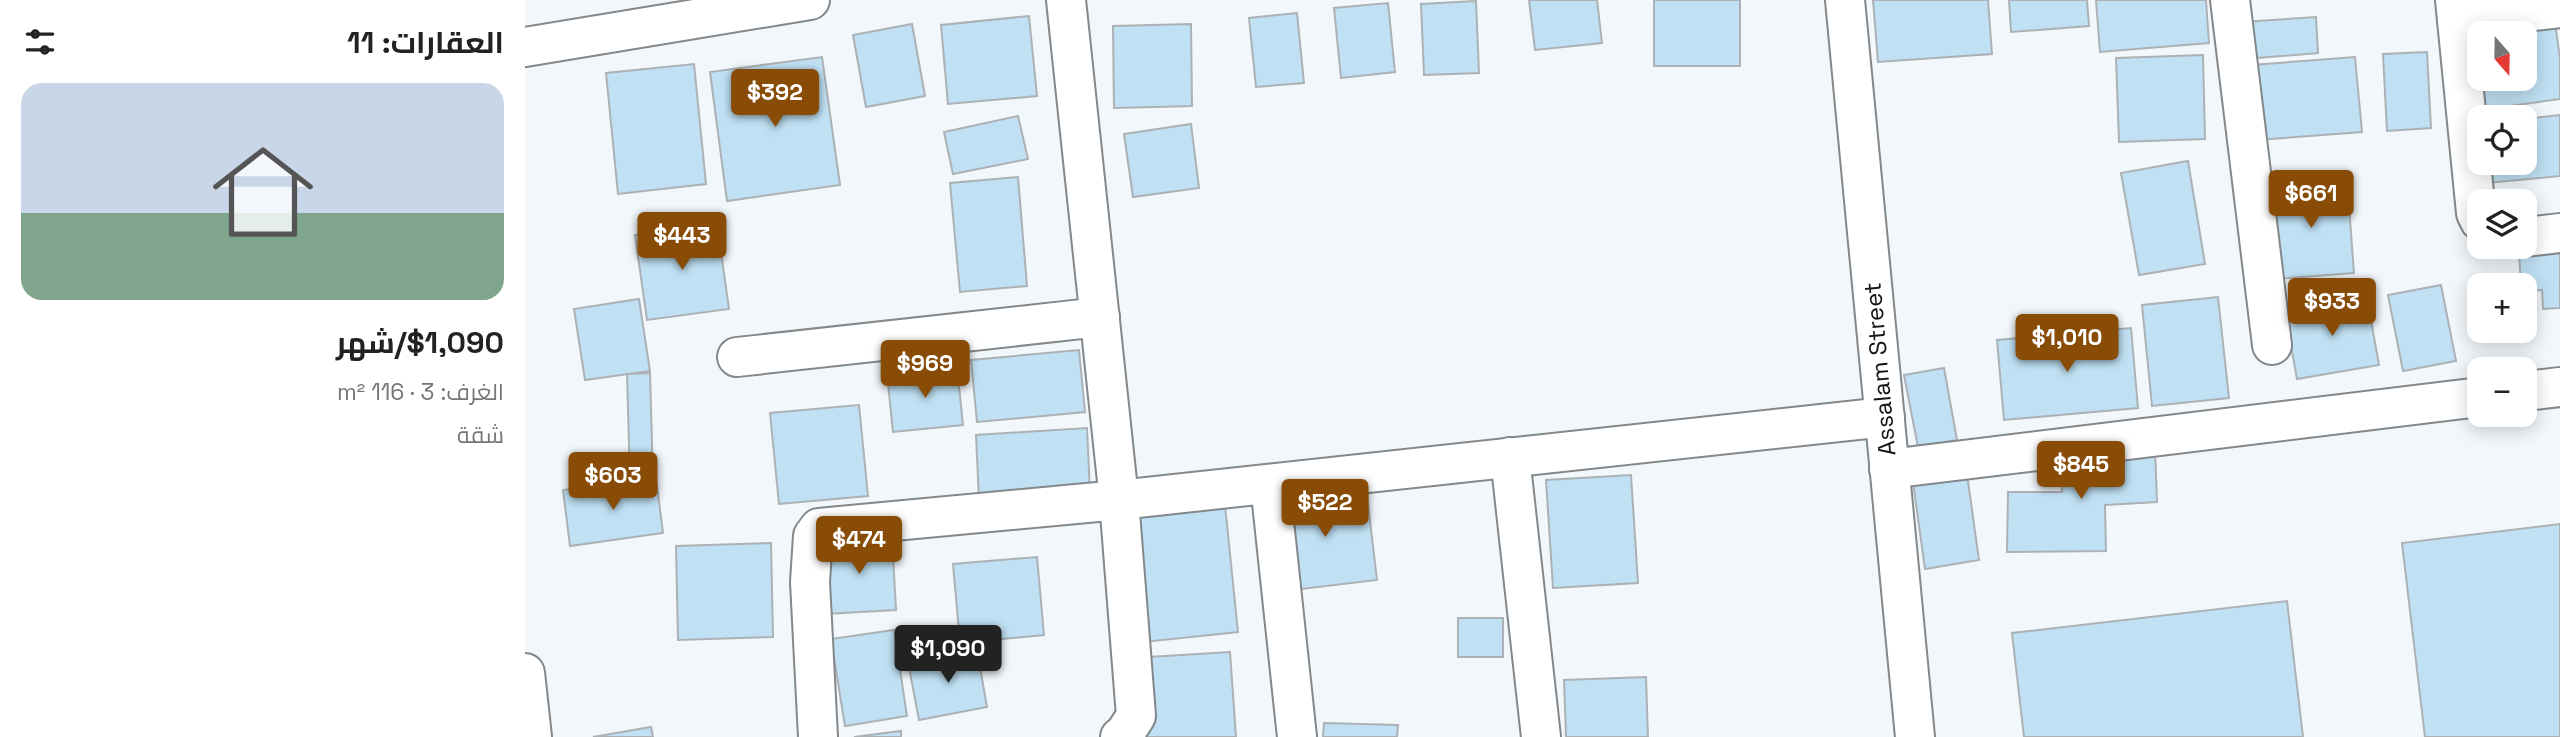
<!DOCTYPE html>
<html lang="ar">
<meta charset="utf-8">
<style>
:root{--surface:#fff;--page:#f6f6f6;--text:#222;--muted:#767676;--line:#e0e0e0;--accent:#884c07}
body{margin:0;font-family:"Space Grotesk",Cairo,sans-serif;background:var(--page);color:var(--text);direction:rtl;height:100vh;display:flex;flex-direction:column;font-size:26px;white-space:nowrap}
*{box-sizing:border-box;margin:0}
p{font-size:23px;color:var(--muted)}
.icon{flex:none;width:38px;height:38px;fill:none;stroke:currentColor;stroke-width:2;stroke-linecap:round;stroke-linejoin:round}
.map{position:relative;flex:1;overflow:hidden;direction:ltr}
.side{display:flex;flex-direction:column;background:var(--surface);width:525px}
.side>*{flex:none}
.needle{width:46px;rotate:160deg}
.fabs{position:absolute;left:1942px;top:21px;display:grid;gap:14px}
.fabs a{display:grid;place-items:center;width:70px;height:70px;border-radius:14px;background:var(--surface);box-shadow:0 4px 18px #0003;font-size:35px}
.price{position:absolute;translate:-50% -60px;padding:0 16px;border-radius:7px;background:var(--accent);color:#fff;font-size:23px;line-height:46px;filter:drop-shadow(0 2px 4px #0008)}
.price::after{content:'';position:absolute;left:50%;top:42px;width:21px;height:16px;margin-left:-10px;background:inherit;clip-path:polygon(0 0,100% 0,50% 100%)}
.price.selected{background:#222;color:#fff}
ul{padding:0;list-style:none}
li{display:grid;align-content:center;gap:14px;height:371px;padding:0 21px}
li+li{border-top:2px solid var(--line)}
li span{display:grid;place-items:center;height:217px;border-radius:21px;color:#555}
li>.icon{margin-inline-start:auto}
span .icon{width:126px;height:126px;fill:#fffc;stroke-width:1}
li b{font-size:30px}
h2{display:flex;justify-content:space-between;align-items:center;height:84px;padding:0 21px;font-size:30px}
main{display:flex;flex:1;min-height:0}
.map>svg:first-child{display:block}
</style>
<main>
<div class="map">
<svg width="2035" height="737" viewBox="0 0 2035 737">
<rect width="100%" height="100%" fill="#f1f7fb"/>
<g fill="#c0e1f4" stroke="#acb1b5" stroke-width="2" fill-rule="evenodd">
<polygon points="1004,0 1072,0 1077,43 1010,50"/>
<rect x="1129" y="0" width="86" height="66"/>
<polygon points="1348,0 1463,0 1467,54 1353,62"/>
<polygon points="1484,0 1562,0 1564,26 1486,32"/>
<polygon points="1571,0 1681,0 1684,43 1575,52"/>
<polygon points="951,1 954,73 899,75 896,4"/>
<polygon points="863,3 870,72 816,78 809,8"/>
<polygon points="772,13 779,83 731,87 724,18"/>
<polygon points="504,16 512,96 423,104 416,25"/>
<path d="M2029 16 2035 58V99L1957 110 1946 28ZM1955 33H2000V79H1955Z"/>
<polygon points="1791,17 1793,53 1720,59 1717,22"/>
<polygon points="387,24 400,96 341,107 328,35"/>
<polygon points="666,24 667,106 589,108 588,26"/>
<polygon points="1902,52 1906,128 1862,131 1858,54"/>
<polygon points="1678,55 1680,139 1594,142 1591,58"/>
<polygon points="297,57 315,185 202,201 185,72"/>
<polygon points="1830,57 1837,132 1733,140 1727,65"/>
<polygon points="169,64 181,184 93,194 81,73"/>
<polygon points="2035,115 2035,176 1962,183 1961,163 2000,163 2000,119"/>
<polygon points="493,116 503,159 428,174 419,132"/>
<polygon points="666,124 674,188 608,197 599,134"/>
<polygon points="1663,161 1680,264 1614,275 1596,173"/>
<polygon points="493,177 502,286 435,292 425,183"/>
<polygon points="1822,180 1829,273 1751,279 1744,186"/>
<polygon points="192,224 204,309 122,320 110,235"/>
<polygon points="2035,252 2035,308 2018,309 2017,290 2000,291 2000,285 1996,285 1994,254"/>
<polygon points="1916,285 1931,361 1878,371 1863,295"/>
<polygon points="1693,297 1704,398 1627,406 1617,305"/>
<polygon points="1842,298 1854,365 1772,379 1760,312"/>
<polygon points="114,299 125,371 60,380 49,309"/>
<polygon points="1606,328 1613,408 1479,420 1472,340"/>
<polygon points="554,350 560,412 452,422 446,360"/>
<polygon points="432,367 438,425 368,432 362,374"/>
<polygon points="1419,368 1432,440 1393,447 1379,375"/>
<polygon points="125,373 129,513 106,514 102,374"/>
<polygon points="334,405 343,496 254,504 245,413"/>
<polygon points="562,428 565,492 454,499 451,435"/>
<polygon points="1630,448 1632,502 1580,505 1581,551 1482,552 1483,492 1537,492 1535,454"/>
<polygon points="1441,467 1454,560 1400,569 1387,475"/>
<polygon points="1106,475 1113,583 1028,588 1021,480"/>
<polygon points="131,478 138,533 45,546 38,490"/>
<polygon points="841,487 852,580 760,591 749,498"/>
<polygon points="699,495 713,632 619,642 605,505"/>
<polygon points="2035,524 2035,737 1900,737 1877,543"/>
<polygon points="367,537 371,610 300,614 296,541"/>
<polygon points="246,543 248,637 153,640 151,546"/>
<polygon points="512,557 519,635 435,643 428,564"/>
<polygon points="1762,601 1778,737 1499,737 1487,633"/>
<rect x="933" y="618" width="45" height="39"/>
<polygon points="369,630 382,716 320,726 306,639"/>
<polygon points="452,650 462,707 394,720 383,662"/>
<polygon points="705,652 711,737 612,737 607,658"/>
<polygon points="1121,677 1123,737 1041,737 1039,680"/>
<polygon points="799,723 873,725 872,737 798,737"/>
<polygon points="126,727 128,737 68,737"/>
<polygon points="376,731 376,737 329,737"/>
</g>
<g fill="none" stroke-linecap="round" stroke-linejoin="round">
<g stroke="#82888b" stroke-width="42">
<g id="minor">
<polyline points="541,0 594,500 611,716 598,736 595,737"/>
<polyline points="1705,0 1747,345"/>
<polyline points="1930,0 1951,213 1955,221"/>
<polyline points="1932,20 2035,8"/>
<polyline points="0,47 285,0"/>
<polyline points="2000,237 2035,233"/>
<polyline points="212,357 575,317"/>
<polyline points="2000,391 2035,387"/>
<polyline points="985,457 1016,737"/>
<polyline points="1364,469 1955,397"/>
<polyline points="745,484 772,737"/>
<polyline points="0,673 7,737"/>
<polyline points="293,737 285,582 288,536 294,528 594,500 1360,417"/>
</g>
</g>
<g stroke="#82888b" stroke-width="42">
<polyline id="major" points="1320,0 1390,737"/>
</g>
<use href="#minor" stroke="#fff" stroke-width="38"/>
<use href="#major" stroke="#fff" stroke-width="38"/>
</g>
<g text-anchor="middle" stroke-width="5" stroke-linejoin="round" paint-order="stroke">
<g font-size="24" fill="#131517" stroke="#fff">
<text transform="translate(1355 369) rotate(-95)" y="8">Assalam Street</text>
</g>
</g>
</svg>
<div class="fabs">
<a><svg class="needle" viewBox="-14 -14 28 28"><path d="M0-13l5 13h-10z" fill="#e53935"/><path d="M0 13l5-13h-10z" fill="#767676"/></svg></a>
<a><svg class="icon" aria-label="locate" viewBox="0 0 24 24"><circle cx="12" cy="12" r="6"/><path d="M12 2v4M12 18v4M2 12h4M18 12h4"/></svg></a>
<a><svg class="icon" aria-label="layers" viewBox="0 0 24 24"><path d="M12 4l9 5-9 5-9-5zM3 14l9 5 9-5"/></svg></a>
<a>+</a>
<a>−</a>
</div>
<b class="price" style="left:250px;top:129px">$392</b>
<b class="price" style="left:1786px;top:230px">$661</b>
<b class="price" style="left:157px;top:272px">$443</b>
<b class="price" style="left:1807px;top:338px">$933</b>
<b class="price" style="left:1542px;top:374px">$1,010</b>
<b class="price" style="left:400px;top:400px">$969</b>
<b class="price" style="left:1556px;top:501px">$845</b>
<b class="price" style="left:88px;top:512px">$603</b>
<b class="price" style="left:800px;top:539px">$522</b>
<b class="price" style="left:334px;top:576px">$474</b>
<b class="price selected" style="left:423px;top:685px">$1,090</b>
</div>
<section class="side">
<h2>العقارات: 11<svg class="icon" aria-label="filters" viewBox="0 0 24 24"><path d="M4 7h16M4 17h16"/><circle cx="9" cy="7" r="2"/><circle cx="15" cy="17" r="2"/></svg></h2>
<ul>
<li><span style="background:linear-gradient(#c9d6e8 60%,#7fa58c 0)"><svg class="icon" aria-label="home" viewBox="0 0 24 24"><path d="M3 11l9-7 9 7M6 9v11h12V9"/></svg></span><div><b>$1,090/شهر</b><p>الغرف: 3 · 116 m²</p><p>شقة</p></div></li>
</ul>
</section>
</main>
